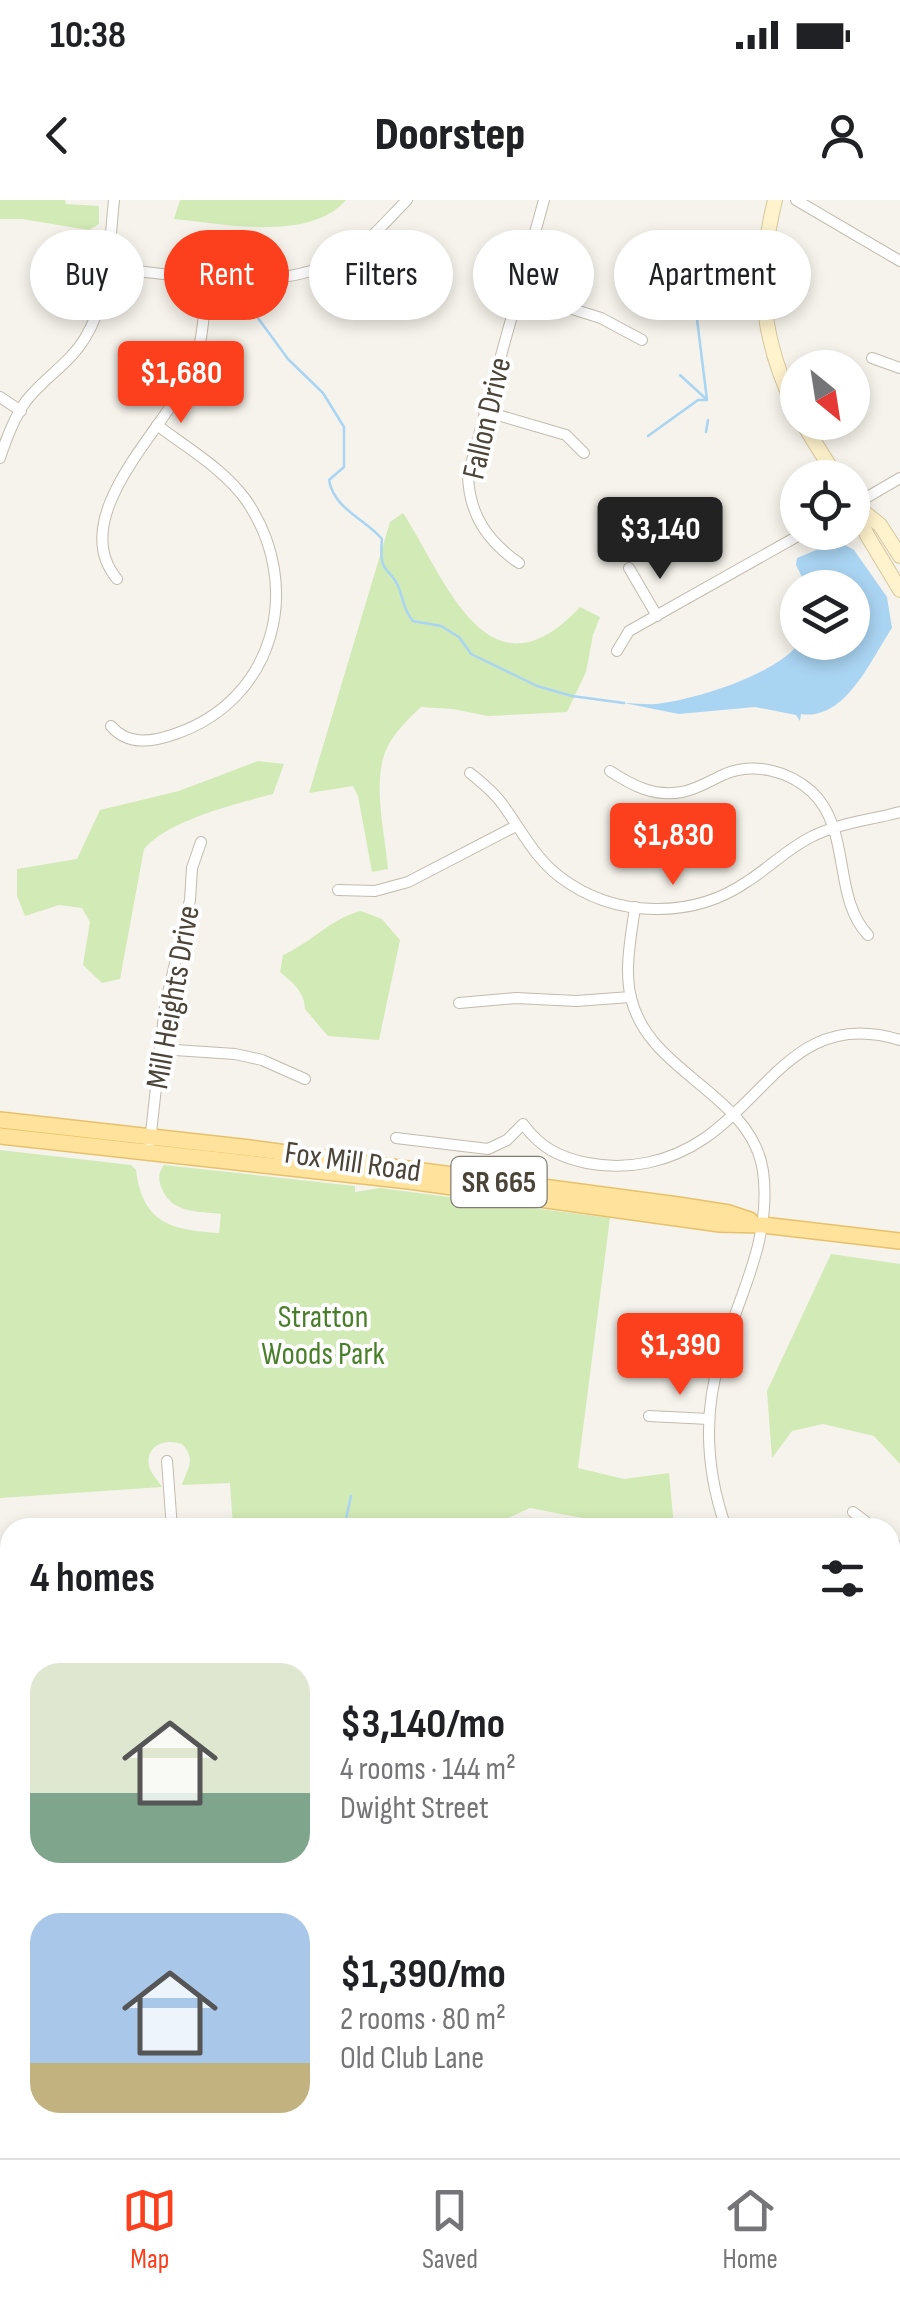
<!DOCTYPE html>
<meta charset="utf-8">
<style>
:root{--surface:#fff;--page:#f6f6f6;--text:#202124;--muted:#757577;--line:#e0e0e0;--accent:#fc3f1d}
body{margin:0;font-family:"Sofia Sans Condensed",sans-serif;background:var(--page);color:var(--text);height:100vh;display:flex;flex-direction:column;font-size:38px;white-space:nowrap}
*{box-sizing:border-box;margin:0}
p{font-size:32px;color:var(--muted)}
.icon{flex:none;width:55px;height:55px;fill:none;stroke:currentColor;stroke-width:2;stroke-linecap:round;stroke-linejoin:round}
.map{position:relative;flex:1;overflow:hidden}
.sheet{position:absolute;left:0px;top:1318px;width:900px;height:642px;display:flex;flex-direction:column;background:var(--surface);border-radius:30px 30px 0 0;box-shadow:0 5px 15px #0003}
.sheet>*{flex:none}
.top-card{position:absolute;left:30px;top:30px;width:840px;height:90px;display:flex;gap:20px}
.needle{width:65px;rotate:150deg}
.buttons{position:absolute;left:780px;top:150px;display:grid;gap:20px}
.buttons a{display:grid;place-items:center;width:90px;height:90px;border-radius:50%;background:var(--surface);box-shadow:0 5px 15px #0003;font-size:50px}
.price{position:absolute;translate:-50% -85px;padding:0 22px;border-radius:10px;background:var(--accent);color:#fff;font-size:32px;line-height:65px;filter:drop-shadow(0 2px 5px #0008)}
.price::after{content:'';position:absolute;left:50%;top:60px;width:30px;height:22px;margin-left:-15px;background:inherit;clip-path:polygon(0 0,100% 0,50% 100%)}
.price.current{background:#222;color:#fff}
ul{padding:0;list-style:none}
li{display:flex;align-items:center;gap:30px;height:250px;padding:0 30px}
li span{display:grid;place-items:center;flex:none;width:280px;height:200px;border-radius:30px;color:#555}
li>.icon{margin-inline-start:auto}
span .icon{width:120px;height:120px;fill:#fffc;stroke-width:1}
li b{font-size:42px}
h2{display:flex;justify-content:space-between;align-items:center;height:120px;padding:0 30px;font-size:42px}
.chip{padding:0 35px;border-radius:45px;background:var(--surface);box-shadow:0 5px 15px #0003;font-size:35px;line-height:90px}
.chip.current{background:var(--accent);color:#fff}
.status{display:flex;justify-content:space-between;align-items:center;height:70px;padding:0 50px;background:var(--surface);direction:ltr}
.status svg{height:28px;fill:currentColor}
header{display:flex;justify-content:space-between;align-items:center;height:130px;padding:0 30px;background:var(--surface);font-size:45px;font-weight:800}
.tab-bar{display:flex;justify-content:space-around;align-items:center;height:140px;border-top:2px solid var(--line);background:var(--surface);font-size:28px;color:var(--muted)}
.tab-bar a{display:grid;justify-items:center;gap:5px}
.tab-bar .current{color:var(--accent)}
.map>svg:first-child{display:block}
</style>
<div class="status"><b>10:38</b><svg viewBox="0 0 49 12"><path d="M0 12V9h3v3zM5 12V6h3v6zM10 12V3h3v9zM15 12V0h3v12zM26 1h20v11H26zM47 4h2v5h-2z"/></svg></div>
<header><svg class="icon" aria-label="back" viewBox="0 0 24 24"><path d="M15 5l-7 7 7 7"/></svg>Doorstep<svg class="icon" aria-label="person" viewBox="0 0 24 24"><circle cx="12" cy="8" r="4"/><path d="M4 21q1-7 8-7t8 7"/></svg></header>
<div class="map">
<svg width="900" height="1958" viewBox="0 0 900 1958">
<rect width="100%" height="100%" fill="#f6f3ec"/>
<g fill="#d2eab5">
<polygon points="0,0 65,0 66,4 99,6 99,24 89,30 22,19 0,19"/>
<path d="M180 0H346C309 42 225 24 174 19Z"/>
<polygon points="93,41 96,72 76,74 73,43"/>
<path d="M403 313C446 379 488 506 580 407L600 417 593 435 586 472 567 512 488 516 453 509 421 507C408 519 393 534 386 550 372 584 385 633 388 669L372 672 358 596 353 586 309 593 390 322Z"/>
<path d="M258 561 284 564 273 594C238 603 168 620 144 649L120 779 102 783 83 765 90 722 82 708 59 705 25 716 17 696V669L77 659 100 610 179 591Z"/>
<path d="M361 711 382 719 400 740 379 840 328 836 305 809C305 792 292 782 280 772L283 755C311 743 331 718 361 711Z"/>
<path d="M0 950 131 965 136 970C143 1023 170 1030 219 1033L221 1014C199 1011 172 1014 162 989 158 979 158 973 164 965L355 986V992L380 988 610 1018 578 1268 624 1279 669 1273 674 1327H629L530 1308 488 1327H233L230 1283 182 1285C187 1268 197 1260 182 1244 166 1238 145 1245 149 1266 151 1274 158 1280 162 1287L0 1298Z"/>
<polygon points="831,1054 900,1064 900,1264 874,1236 823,1224 792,1231 772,1258 767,1191"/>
<polygon points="900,1666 900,1958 783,1958 791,1950 890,1950 890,1673"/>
<polygon points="400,1950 490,1950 489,1958 401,1958"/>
</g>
<g fill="#a9d4f2">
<path d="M838 341 854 350 887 397 892 428C871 459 846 521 801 514L800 521 796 515 755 507 679 514 624 503C635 503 646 505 656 504 695 500 770 476 796 447L785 417 797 403 798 442H852V388L807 387 796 365 797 358Z"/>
<polygon points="900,1779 900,1947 890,1943 890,1790"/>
</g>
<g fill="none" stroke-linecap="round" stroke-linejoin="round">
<g stroke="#a9d4f2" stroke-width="2.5">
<polyline points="678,80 697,119 707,200"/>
<path d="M237 107 255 114 288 159 323 193 344 227V267L329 280C334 309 365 319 382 339 378 379 392 365 400 391 404 404 405 411 413 421L441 426 459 437 471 454 537 486 572 496 624 503"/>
<polyline points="680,175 705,198"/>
<polyline points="706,232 708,220"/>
<polyline points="648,236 698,200 706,200"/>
<polyline points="344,1328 351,1296"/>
<polyline points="441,1958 442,1950"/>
</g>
<g stroke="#c2bbae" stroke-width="12">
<g id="minor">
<polyline points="796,0 900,61"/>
<path d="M106 68C184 74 282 98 350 53 372 39 389 18 407 0"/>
<polyline points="518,92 601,118 642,140"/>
<polyline points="872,158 900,168"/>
<polyline points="0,197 21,211"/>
<polyline points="484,211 566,235 584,253"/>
<path d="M0 258C6 239 14 218 26 201 44 178 70 163 85 138 110 97 109 46 114 0"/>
<polyline points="852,306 900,278"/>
<path d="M519 363C487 341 469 314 468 275L544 0"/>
<polyline points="629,368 657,416"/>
<path d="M117 379C65 317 165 228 190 175 204 144 204 109 207 76"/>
<polyline points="617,451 629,431 805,332"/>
<path d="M111 526C128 546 152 542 175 534 275 500 305 386 246 300 224 269 187 248 157 225"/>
<path d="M610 571C633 586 654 597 682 592 698 589 711 580 725 574 755 562 789 571 812 592 852 630 832 697 868 735"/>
<path d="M470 573C482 583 494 592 503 605 522 631 534 657 560 677 614 718 692 720 748 681 770 667 787 649 811 637 838 623 871 620 900 612"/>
<polyline points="338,690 375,691 408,682 516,626"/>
<path d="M635 707C631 737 624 769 631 798 649 874 751 893 763 971 772 1038 740 1094 721 1155 703 1212 706 1271 726 1328"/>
<polyline points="459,803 516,798 576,801 631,797"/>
<polyline points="160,849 235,854 262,860 305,879"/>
<path d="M396 938 488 949 507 940 523 924C540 947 558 957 587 963 628 971 670 962 705 938 770 893 801 809 900 840"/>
<polyline points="150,942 165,806 190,700 192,668 201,642"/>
<polyline points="649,1216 709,1219"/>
<polyline points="167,1261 172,1328"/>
<polyline points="853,1312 874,1328"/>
<polyline points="890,1340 900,1349"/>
<polyline points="0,1376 10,1375"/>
<polyline points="890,1510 900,1503"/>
<polyline points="890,1517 900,1531"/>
<polyline points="0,1579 10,1577"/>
<polyline points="68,1950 71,1958"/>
</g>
</g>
<g stroke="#d6c79b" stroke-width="16">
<g id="secondary">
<path d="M775 0C755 81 761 140 798 215"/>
<polyline points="802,222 837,278"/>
<polyline points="852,301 867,335 900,390"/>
<polyline points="855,305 880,325 900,356"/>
<polyline points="890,1637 900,1630"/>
<polyline points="890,1657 900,1650"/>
<polyline points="647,1958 647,1950"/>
<polyline points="665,1958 665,1950"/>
</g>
</g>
<g stroke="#e6c16a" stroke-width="18">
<g id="primary">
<polyline points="0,920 250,948 678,1005 729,1013 750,1020"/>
<polyline points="0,936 409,981 720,1024 763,1025 900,1041"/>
</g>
</g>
<use href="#minor" stroke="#fff" stroke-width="10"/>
<use href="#secondary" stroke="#fff3cd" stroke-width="14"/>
<use href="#primary" stroke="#ffe39c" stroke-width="15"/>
</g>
<g text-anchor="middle" stroke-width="8" stroke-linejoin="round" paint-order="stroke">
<rect fill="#fff" stroke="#817c74" stroke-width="2.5" x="451.5" y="957" width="95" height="50" rx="8"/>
<g font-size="30" font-weight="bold" fill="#4b4439">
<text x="499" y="992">SR 665</text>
</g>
<g font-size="32" fill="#4b4439" stroke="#fff">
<text transform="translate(486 218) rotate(-77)" y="11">Fallon Drive</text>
<text transform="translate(172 797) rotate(-80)" y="11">Mill Heights Drive</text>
<text transform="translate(353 961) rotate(8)" y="11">Fox Mill Road</text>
</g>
<g font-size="32" fill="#4a7f2a" stroke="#fff">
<text x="323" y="1127">Stratton<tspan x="323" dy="37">Woods Park</tspan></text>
</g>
</g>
</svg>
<div class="buttons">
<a><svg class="needle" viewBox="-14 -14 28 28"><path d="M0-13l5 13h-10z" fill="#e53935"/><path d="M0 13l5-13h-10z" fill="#757577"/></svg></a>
<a><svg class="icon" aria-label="locate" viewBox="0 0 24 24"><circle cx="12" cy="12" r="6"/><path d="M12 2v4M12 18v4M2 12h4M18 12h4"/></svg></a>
<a><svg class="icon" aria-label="layers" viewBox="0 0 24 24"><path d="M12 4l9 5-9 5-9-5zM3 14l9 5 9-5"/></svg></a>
</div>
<b class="price" style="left:181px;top:226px">$1,680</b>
<b class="price current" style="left:660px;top:382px">$3,140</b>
<b class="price" style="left:673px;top:688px">$1,830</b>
<b class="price" style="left:680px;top:1198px">$1,390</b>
<div class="top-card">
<a class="chip">Buy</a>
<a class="chip current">Rent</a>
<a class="chip">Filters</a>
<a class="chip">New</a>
<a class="chip">Apartment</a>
</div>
<section class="sheet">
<h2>4 homes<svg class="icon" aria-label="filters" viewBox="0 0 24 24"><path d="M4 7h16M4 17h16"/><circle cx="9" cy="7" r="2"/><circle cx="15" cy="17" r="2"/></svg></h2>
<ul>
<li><span style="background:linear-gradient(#dfe7d0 65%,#7fa58c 0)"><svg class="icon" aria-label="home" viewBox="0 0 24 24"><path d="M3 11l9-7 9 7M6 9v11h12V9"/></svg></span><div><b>$3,140/mo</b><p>4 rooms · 144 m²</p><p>Dwight Street</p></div></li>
<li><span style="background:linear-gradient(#a9c7e8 75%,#c2b280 0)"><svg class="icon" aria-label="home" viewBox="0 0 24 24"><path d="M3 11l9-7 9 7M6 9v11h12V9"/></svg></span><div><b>$1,390/mo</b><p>2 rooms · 80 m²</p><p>Old Club Lane</p></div></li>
</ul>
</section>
</div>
<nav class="tab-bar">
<a class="current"><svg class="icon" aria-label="map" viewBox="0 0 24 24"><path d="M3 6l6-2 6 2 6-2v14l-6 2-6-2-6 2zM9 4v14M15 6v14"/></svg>Map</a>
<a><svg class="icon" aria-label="saved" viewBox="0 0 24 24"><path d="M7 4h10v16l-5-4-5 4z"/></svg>Saved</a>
<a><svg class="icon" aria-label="home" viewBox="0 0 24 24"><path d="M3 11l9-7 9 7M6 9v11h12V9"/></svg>Home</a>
</nav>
